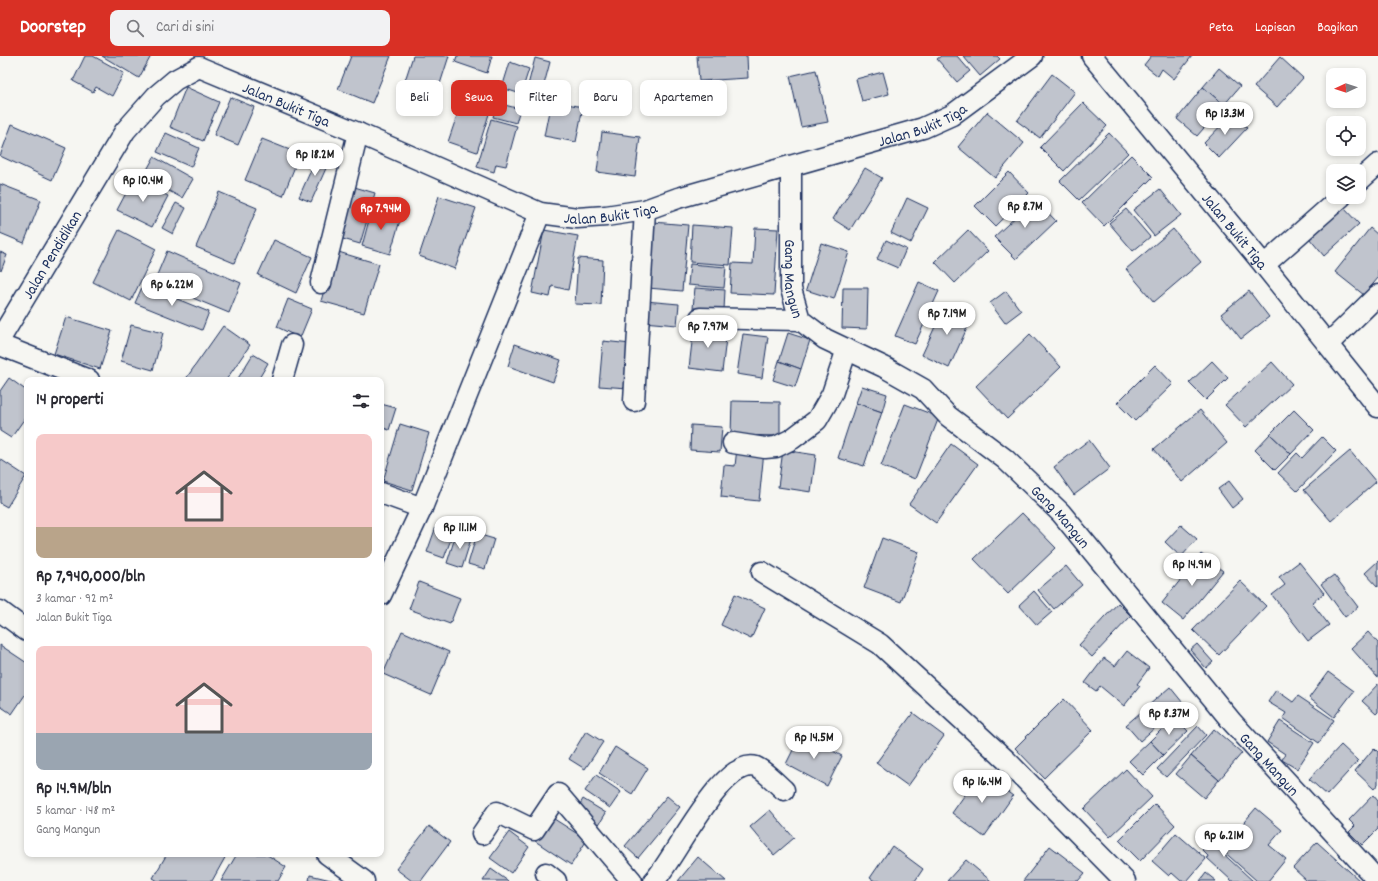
<!DOCTYPE html>
<html lang="id">
<meta charset="utf-8">
<style>
:root{--surface:#fff;--page:#f2f2f3;--text:#2b2b33;--muted:#7c7c81;--accent:#d93025}
body{margin:0;font-family:Dekko,sans-serif;background:var(--page);color:var(--text);height:100vh;display:flex;flex-direction:column;font-size:15px;white-space:nowrap}
*{box-sizing:border-box;margin:0}
p{font-size:13px;color:var(--muted)}
.icon{flex:none;width:22px;height:22px;fill:none;stroke:currentColor;stroke-width:2;stroke-linecap:round;stroke-linejoin:round}
.map{position:relative;flex:1;overflow:hidden}
.panel{position:absolute;left:24px;top:321px;width:360px;height:480px;display:flex;flex-direction:column;background:var(--surface);border-radius:8px;box-shadow:0 2px 6px #0003}
.panel>*{flex:none}
.hud{position:absolute;left:396px;top:24px;width:380px;height:36px;display:flex;gap:8px}
.needle{width:26px;rotate:267deg}
.tools{position:absolute;left:1326px;top:12px;display:grid;gap:8px}
.tools a{display:grid;place-items:center;width:40px;height:40px;border-radius:8px;background:var(--surface);box-shadow:0 2px 6px #0003;font-size:20px}
.price{position:absolute;translate:-50% -34px;padding:0 9px;border-radius:14px;background:#fff;color:#222;font-size:13px;line-height:26px;filter:drop-shadow(0 1px 2px #0008)}
.price::after{content:'';position:absolute;left:50%;top:24px;width:12px;height:9px;margin-left:-6px;background:inherit;clip-path:polygon(0 0,100% 0,50% 100%)}
.price.active{background:var(--accent);color:#fff}
ul{padding:0;list-style:none}
li{display:grid;align-content:center;gap:8px;height:212px;padding:0 12px}
li span{display:grid;place-items:center;height:124px;border-radius:8px;color:#555}
li>.icon{margin-inline-start:auto}
span .icon{width:72px;height:72px;fill:#fffc;stroke-width:1}
li b{font-size:17px}
h2{display:flex;justify-content:space-between;align-items:center;height:48px;padding:0 12px;font-size:17px}
.chip{padding:0 14px;border-radius:8px;background:var(--surface);box-shadow:0 2px 6px #0003;font-size:14px;line-height:36px}
.chip.active{background:var(--accent);color:#fff}
header{display:flex;align-items:center;gap:24px;box-sizing:border-box;height:56px;padding:0 20px;background:var(--accent);color:#fff}
header strong{font-size:19px}
nav{display:flex;gap:22px;margin-inline-start:auto;font-size:14px}
.search{width:280px;height:36px;background:var(--page);display:flex;align-items:center;gap:10px;box-sizing:border-box;padding:0 14px;border-radius:8px;color:var(--muted);font-size:15px}
.map>svg:first-child{display:block}
</style>
<header>
<strong>Doorstep</strong>
<div class="search"><svg class="icon" aria-label="search" viewBox="0 0 24 24"><circle cx="10" cy="10" r="6"/><path d="M15 15l6 6"/></svg>Cari di sini</div>
<nav><a>Peta</a><a>Lapisan</a><a>Bagikan</a></nav>
</header>
<div class="map">
<svg width="1378" height="825" viewBox="0 0 1378 825">
<rect width="100%" height="100%" fill="#f6f6f2"/>
<filter id="ink" filterUnits="userSpaceOnUse"><feTurbulence type="fractalNoise" baseFrequency=".025" numOctaves="2"/><feDisplacementMap in="SourceGraphic" scale="8" xChannelSelector="R" yChannelSelector="G"/><feConvolveMatrix kernelMatrix="1 2 1 2 8 2 1 2 1" color-interpolation-filters="sRGB"/></filter>
<g filter="url(#ink)">
<g fill="#c0c4cd" stroke="#1b2f5e">
<polygon points="85,0 93,0 124,17 112,40 96,31 93,36 73,25"/>
<polygon points="102,0 151,0 139,22"/>
<polygon points="351,0 391,0 372,47 338,33"/>
<polygon points="413,0 449,0 431,56 398,46"/>
<polygon points="457,0 492,0 487,17 455,6"/>
<polygon points="697,0 747,0 748,22 699,25"/>
<polygon points="941,0 957,0 970,15 957,26 937,3"/>
<polygon points="963,0 997,0 1000,3 980,20"/>
<polygon points="1151,0 1192,0 1174,23 1162,13 1158,20 1144,9"/>
<polygon points="1280,1 1303,22 1277,51 1254,31"/>
<polygon points="535,2 550,6 541,40 526,37"/>
<polygon points="510,6 529,13 521,38 502,32"/>
<polygon points="1219,12 1240,30 1224,49 1203,31"/>
<polygon points="816,14 828,66 801,71 790,20"/>
<polygon points="883,16 889,38 862,45 856,23"/>
<polygon points="1052,18 1075,36 1040,82 1017,65"/>
<polygon points="467,30 495,39 477,96 448,86"/>
<polygon points="186,31 219,46 203,85 170,71"/>
<polygon points="1203,31 1224,49 1197,80 1177,63"/>
<polygon points="230,41 254,51 238,89 214,79"/>
<polygon points="551,45 583,51 576,86 544,80"/>
<polygon points="497,47 520,53 516,67 493,61"/>
<polygon points="1083,47 1107,70 1064,115 1040,91"/>
<polygon points="987,56 1024,87 995,122 958,91"/>
<polygon points="1232,58 1247,72 1219,102 1204,87"/>
<polygon points="491,63 517,70 506,110 496,108 494,116 477,111"/>
<polygon points="12,68 66,92 52,124 0,100"/>
<polygon points="602,76 640,81 635,121 597,116"/>
<polygon points="166,77 199,92 191,111 157,96"/>
<polygon points="1109,77 1128,97 1079,144 1060,125"/>
<polygon points="262,83 300,98 283,140 245,124"/>
<polygon points="319,96 331,101 311,146 299,141"/>
<polygon points="1131,99 1153,121 1104,170 1082,147"/>
<polygon points="154,101 193,123 182,142 143,121"/>
<polygon points="865,112 882,122 850,174 833,163"/>
<polygon points="1009,116 1029,137 995,170 975,150"/>
<polygon points="134,122 168,140 152,171 117,154"/>
<polygon points="0,128 41,144 24,187 0,177"/>
<polygon points="351,130 375,137 360,188 336,181"/>
<polygon points="1160,133 1181,159 1154,180 1133,154"/>
<polygon points="219,136 257,152 234,207 196,191"/>
<polygon points="439,140 476,152 455,213 419,200"/>
<polygon points="907,142 928,152 911,187 891,177"/>
<polygon points="1035,143 1056,165 1016,203 994,181"/>
<polygon points="176,147 186,152 173,178 162,172"/>
<polygon points="1343,151 1359,168 1324,200 1309,182"/>
<polygon points="372,153 401,161 390,198 362,190"/>
<polygon points="1126,153 1150,181 1133,195 1109,167"/>
<polygon points="653,166 688,169 682,235 648,232"/>
<polygon points="692,169 733,172 730,209 690,206"/>
<polygon points="755,172 778,173 774,239 730,237 732,207 753,208"/>
<polygon points="1370,172 1378,179 1378,222 1364,239 1335,216"/>
<polygon points="1173,173 1201,206 1154,246 1126,213"/>
<polygon points="119,174 156,193 131,245 93,226"/>
<polygon points="544,174 578,180 568,234 552,230 550,241 532,237"/>
<polygon points="968,174 988,195 955,227 935,206"/>
<polygon points="274,184 312,201 296,237 258,219"/>
<polygon points="886,184 906,193 898,212 877,203"/>
<polygon points="821,187 849,196 834,243 806,234"/>
<polygon points="167,195 241,227 229,257 154,226"/>
<polygon points="335,195 379,208 364,257 321,245"/>
<polygon points="0,196 7,199 1,215 0,214"/>
<polygon points="578,202 603,204 601,249 575,248"/>
<polygon points="690,208 726,211 724,232 688,229"/>
<polygon points="919,226 939,235 915,288 895,280"/>
<polygon points="143,229 209,256 202,274 135,247"/>
<polygon points="695,232 725,234 724,254 693,252"/>
<polygon points="843,232 868,232 867,273 842,272"/>
<polygon points="1006,235 1021,255 1005,267 990,247"/>
<polygon points="1249,235 1269,261 1241,283 1221,258"/>
<polygon points="288,243 312,253 300,282 277,271"/>
<polygon points="645,245 679,248 677,269 643,266"/>
<polygon points="945,249 972,261 949,312 922,299"/>
<polygon points="66,261 112,275 100,313 54,298"/>
<polygon points="131,269 163,277 153,314 121,305"/>
<polygon points="694,269 727,274 722,316 689,312"/>
<polygon points="223,270 250,289 226,324 185,324"/>
<polygon points="788,277 810,284 801,313 779,305"/>
<polygon points="743,278 768,281 762,322 737,318"/>
<polygon points="1030,278 1061,311 1007,363 976,330"/>
<polygon points="603,285 631,288 628,332 599,330"/>
<polygon points="515,288 561,304 553,326 508,310"/>
<polygon points="253,298 268,307 258,324 237,324"/>
<polygon points="779,305 801,313 795,331 773,324"/>
<polygon points="1212,305 1228,322 1206,344 1189,327"/>
<polygon points="1272,306 1292,328 1246,371 1225,349"/>
<polygon points="1155,309 1173,328 1135,365 1117,347"/>
<polygon points="9,322 27,335 27,359 11,382 0,375 0,335"/>
<polygon points="862,330 887,338 882,356 856,347"/>
<polygon points="732,345 780,346 780,380 731,379"/>
<polygon points="856,347 882,356 864,410 838,402"/>
<polygon points="381,348 396,352 389,374 381,371"/>
<polygon points="905,348 939,361 915,423 881,410"/>
<polygon points="1200,354 1227,387 1182,426 1154,393"/>
<polygon points="1294,354 1314,374 1291,398 1270,378"/>
<polygon points="400,368 429,377 412,434 383,425"/>
<polygon points="691,369 722,371 720,396 690,394"/>
<polygon points="1270,378 1291,398 1275,414 1255,394"/>
<polygon points="1322,381 1336,395 1297,435 1278,417 1297,397 1302,402"/>
<polygon points="1089,384 1110,412 1074,439 1054,411"/>
<polygon points="951,388 978,408 936,467 909,448"/>
<polygon points="737,392 764,395 759,445 721,441 724,409 735,410"/>
<polygon points="783,394 816,399 811,436 778,431"/>
<polygon points="1350,395 1376,426 1331,465 1304,434"/>
<polygon points="0,403 26,420 7,451 0,447"/>
<polygon points="1229,425 1243,443 1232,452 1218,433"/>
<polygon points="1022,457 1056,492 1008,538 974,503"/>
<polygon points="437,468 454,475 444,502 427,496"/>
<polygon points="1181,469 1197,483 1181,501 1165,486"/>
<polygon points="457,475 472,480 462,512 447,507"/>
<polygon points="477,478 494,483 485,513 468,508"/>
<polygon points="882,482 919,496 901,546 864,532"/>
<polygon points="1201,498 1223,515 1183,564 1162,547"/>
<polygon points="1378,505 1378,531 1365,517"/>
<polygon points="1299,506 1324,537 1312,547 1329,569 1308,585 1272,539 1285,529 1279,521"/>
<polygon points="1066,510 1082,529 1054,553 1038,534"/>
<polygon points="1334,519 1358,551 1345,561 1321,528"/>
<polygon points="1240,525 1266,550 1219,599 1193,574"/>
<polygon points="419,526 460,542 450,568 409,553"/>
<polygon points="1034,535 1052,556 1037,569 1019,549"/>
<polygon points="735,538 765,552 751,583 721,569"/>
<polygon points="1118,547 1131,560 1092,601 1079,589"/>
<polygon points="402,575 449,596 431,639 383,618"/>
<polygon points="1368,576 1378,587 1378,622 1351,592"/>
<polygon points="1197,588 1213,606 1206,612 1190,594"/>
<polygon points="0,589 27,607 27,636 12,658 0,650"/>
<polygon points="1127,595 1149,612 1137,628 1140,630 1124,650 1100,630 1096,635 1085,627 1104,602 1115,610"/>
<polygon points="1328,616 1354,635 1334,661 1309,642"/>
<polygon points="1378,628 1378,656 1376,658 1362,645"/>
<polygon points="1170,631 1183,647 1140,685 1126,669"/>
<polygon points="1276,634 1293,646 1298,640 1334,664 1319,687 1283,662 1286,657 1268,646"/>
<polygon points="1064,643 1093,674 1044,722 1015,692"/>
<polygon points="913,657 944,680 908,730 876,707"/>
<polygon points="1174,661 1188,675 1163,699 1150,685"/>
<polygon points="1280,665 1314,687 1297,713 1282,704 1285,698 1267,686"/>
<polygon points="1198,670 1206,679 1166,721 1157,713"/>
<polygon points="1214,673 1242,697 1219,724 1191,700"/>
<polygon points="586,675 603,686 585,713 569,703"/>
<polygon points="801,678 842,700 827,730 786,708"/>
<polygon points="1150,685 1163,699 1143,719 1129,705"/>
<polygon points="1341,689 1358,705 1327,739 1309,723"/>
<polygon points="615,691 648,712 632,738 599,717"/>
<polygon points="1374,692 1378,696 1378,728 1374,733 1355,715"/>
<polygon points="1191,700 1219,724 1204,742 1176,718"/>
<polygon points="1126,713 1152,741 1110,781 1084,753"/>
<polygon points="981,716 1013,740 984,781 952,757"/>
<polygon points="596,719 621,736 610,752 585,735"/>
<polygon points="1373,739 1378,745 1378,773 1362,789 1349,776 1355,770 1349,764"/>
<polygon points="667,740 680,751 638,802 625,790"/>
<polygon points="583,743 606,757 598,770 575,757"/>
<polygon points="1155,748 1175,769 1140,805 1119,784"/>
<polygon points="1256,752 1282,774 1269,789 1286,803 1268,825 1257,825 1221,793"/>
<polygon points="770,754 794,782 774,799 750,771"/>
<polygon points="551,761 587,784 571,809 535,785"/>
<polygon points="429,770 450,786 421,825 412,825 396,813"/>
<polygon points="1225,771 1232,778 1218,793 1253,825 1232,825 1207,802 1208,800 1202,794"/>
<polygon points="509,776 529,791 511,817 490,802"/>
<polygon points="1176,777 1206,803 1187,825 1181,825 1172,817 1169,820 1152,805"/>
<polygon points="1317,786 1360,825 1307,825 1293,812"/>
<polygon points="892,790 923,813 915,825 875,825 870,822"/>
<polygon points="1050,790 1085,817 1078,825 1023,825"/>
<polygon points="167,798 227,798 212,825 158,825 153,822"/>
<polygon points="237,798 266,798 286,811 278,825 221,825"/>
<polygon points="698,801 726,825 678,825"/>
<polygon points="966,804 991,825 947,825"/>
<polygon points="491,813 508,825 483,825"/>
<polygon points="1206,817 1216,825 1200,825"/>
<polygon points="310,819 335,825 309,825"/>
</g>
<g fill="none" stroke-linecap="round" stroke-linejoin="round">
<g stroke="#1b2f5e" stroke-width="23">
<g id="minor">
<path id="s1" d="M1092 0 1264 209 1378 351"/>
<path id="s2" d="M199 11 358 77 540 157 577 162 606 160 645 154 678 142 923 72 952 59 1032 0"/>
<path id="s3" d="M791 111V233L800 264 825 283 884 311 923 333 948 360 1005 403 1061 457 1232 666 1378 825"/>
<polyline points="1359,125 1378,108"/>
<polyline points="1264,209 1341,141"/>
<polyline points="321,227 358,77"/>
<polyline points="700,262 800,264"/>
<path id="s4" d="M0 283 125 75 156 40 175 24 199 11"/>
<polyline points="1328,288 1378,239"/>
<polyline points="0,289 89,324"/>
<polyline points="282,324 292,289"/>
<polyline points="634,345 645,154"/>
<polyline points="733,387 765,392 776,391 792,383 817,364 832,338 847,293"/>
<polyline points="381,437 422,452"/>
<polyline points="762,516 880,588 1006,704 1125,825"/>
<polyline points="381,539 422,452 540,157"/>
<polyline points="0,555 27,575"/>
<polyline points="482,778 497,756 534,774 558,738 632,825"/>
<polyline points="327,798 364,825"/>
<polyline points="546,817 556,825"/>
<path d="M654 825C674 804 723 700 756 711 764 714 777 728 784 734"/>
</g>
</g>
<use href="#minor" stroke="#f6f6f2" stroke-width="20"/>
</g>
</g>
<g text-anchor="middle" stroke-width="3.5" stroke-linejoin="round" paint-order="stroke">
<g font-size="16" fill="#1b2f5e" stroke="#f6f6f2">
<text dy="6" stroke="none"><textPath href="#s2" startOffset="95">Jalan Bukit Tiga</textPath></text>
<text dy="6" stroke="none"><textPath href="#s2" startOffset="767">Jalan Bukit Tiga</textPath></text>
<text dy="6" stroke="none"><textPath href="#s2" startOffset="442">Jalan Bukit Tiga</textPath></text>
<text dy="6" stroke="none"><textPath href="#s1" startOffset="226">Jalan Bukit Tiga</textPath></text>
<text dy="6" stroke="none"><textPath href="#s4" startOffset="99">Jalan Pendidikan</textPath></text>
<text dy="6" stroke="none"><textPath href="#s3" startOffset="112">Gang Mangun</textPath></text>
<text dy="6" stroke="none"><textPath href="#s3" startOffset="484">Gang Mangun</textPath></text>
<text dy="6" stroke="none"><textPath href="#s3" startOffset="808">Gang Mangun</textPath></text>
</g>
</g>
</svg>
<div class="tools">
<a><svg class="needle" viewBox="-14 -14 28 28"><path d="M0-13l5 13h-10z" fill="#e53935"/><path d="M0 13l5-13h-10z" fill="#7c7c81"/></svg></a>
<a><svg class="icon" aria-label="locate" viewBox="0 0 24 24"><circle cx="12" cy="12" r="6"/><path d="M12 2v4M12 18v4M2 12h4M18 12h4"/></svg></a>
<a><svg class="icon" aria-label="layers" viewBox="0 0 24 24"><path d="M12 4l9 5-9 5-9-5zM3 14l9 5 9-5"/></svg></a>
</div>
<b class="price" style="left:1225px;top:80px">Rp 13.3M</b>
<b class="price" style="left:315px;top:121px">Rp 18.2M</b>
<b class="price" style="left:143px;top:147px">Rp 10.4M</b>
<b class="price" style="left:1025px;top:173px">Rp 8.7M</b>
<b class="price active" style="left:381px;top:175px">Rp 7.94M</b>
<b class="price" style="left:172px;top:251px">Rp 6.22M</b>
<b class="price" style="left:947px;top:280px">Rp 7.19M</b>
<b class="price" style="left:708px;top:293px">Rp 7.97M</b>
<b class="price" style="left:460px;top:494px">Rp 11.1M</b>
<b class="price" style="left:1192px;top:531px">Rp 14.9M</b>
<b class="price" style="left:1169px;top:680px">Rp 8.37M</b>
<b class="price" style="left:814px;top:704px">Rp 14.5M</b>
<b class="price" style="left:982px;top:748px">Rp 16.4M</b>
<b class="price" style="left:1224px;top:802px">Rp 6.21M</b>
<div class="hud">
<a class="chip">Beli</a>
<a class="chip active">Sewa</a>
<a class="chip">Filter</a>
<a class="chip">Baru</a>
<a class="chip">Apartemen</a>
</div>
<section class="panel">
<h2>14 properti<svg class="icon" aria-label="filters" viewBox="0 0 24 24"><path d="M4 7h16M4 17h16"/><circle cx="9" cy="7" r="2"/><circle cx="15" cy="17" r="2"/></svg></h2>
<ul>
<li><span style="background:linear-gradient(#f6c9c9 75%,#b9a48a 0)"><svg class="icon" aria-label="home" viewBox="0 0 24 24"><path d="M3 11l9-7 9 7M6 9v11h12V9"/></svg></span><div><b>Rp 7,940,000/bln</b><p>3 kamar · 92 m²</p><p>Jalan Bukit Tiga</p></div></li>
<li><span style="background:linear-gradient(#f6c9c9 70%,#9aa5b1 0)"><svg class="icon" aria-label="home" viewBox="0 0 24 24"><path d="M3 11l9-7 9 7M6 9v11h12V9"/></svg></span><div><b>Rp 14.9M/bln</b><p>5 kamar · 148 m²</p><p>Gang Mangun</p></div></li>
</ul>
</section>
</div>
